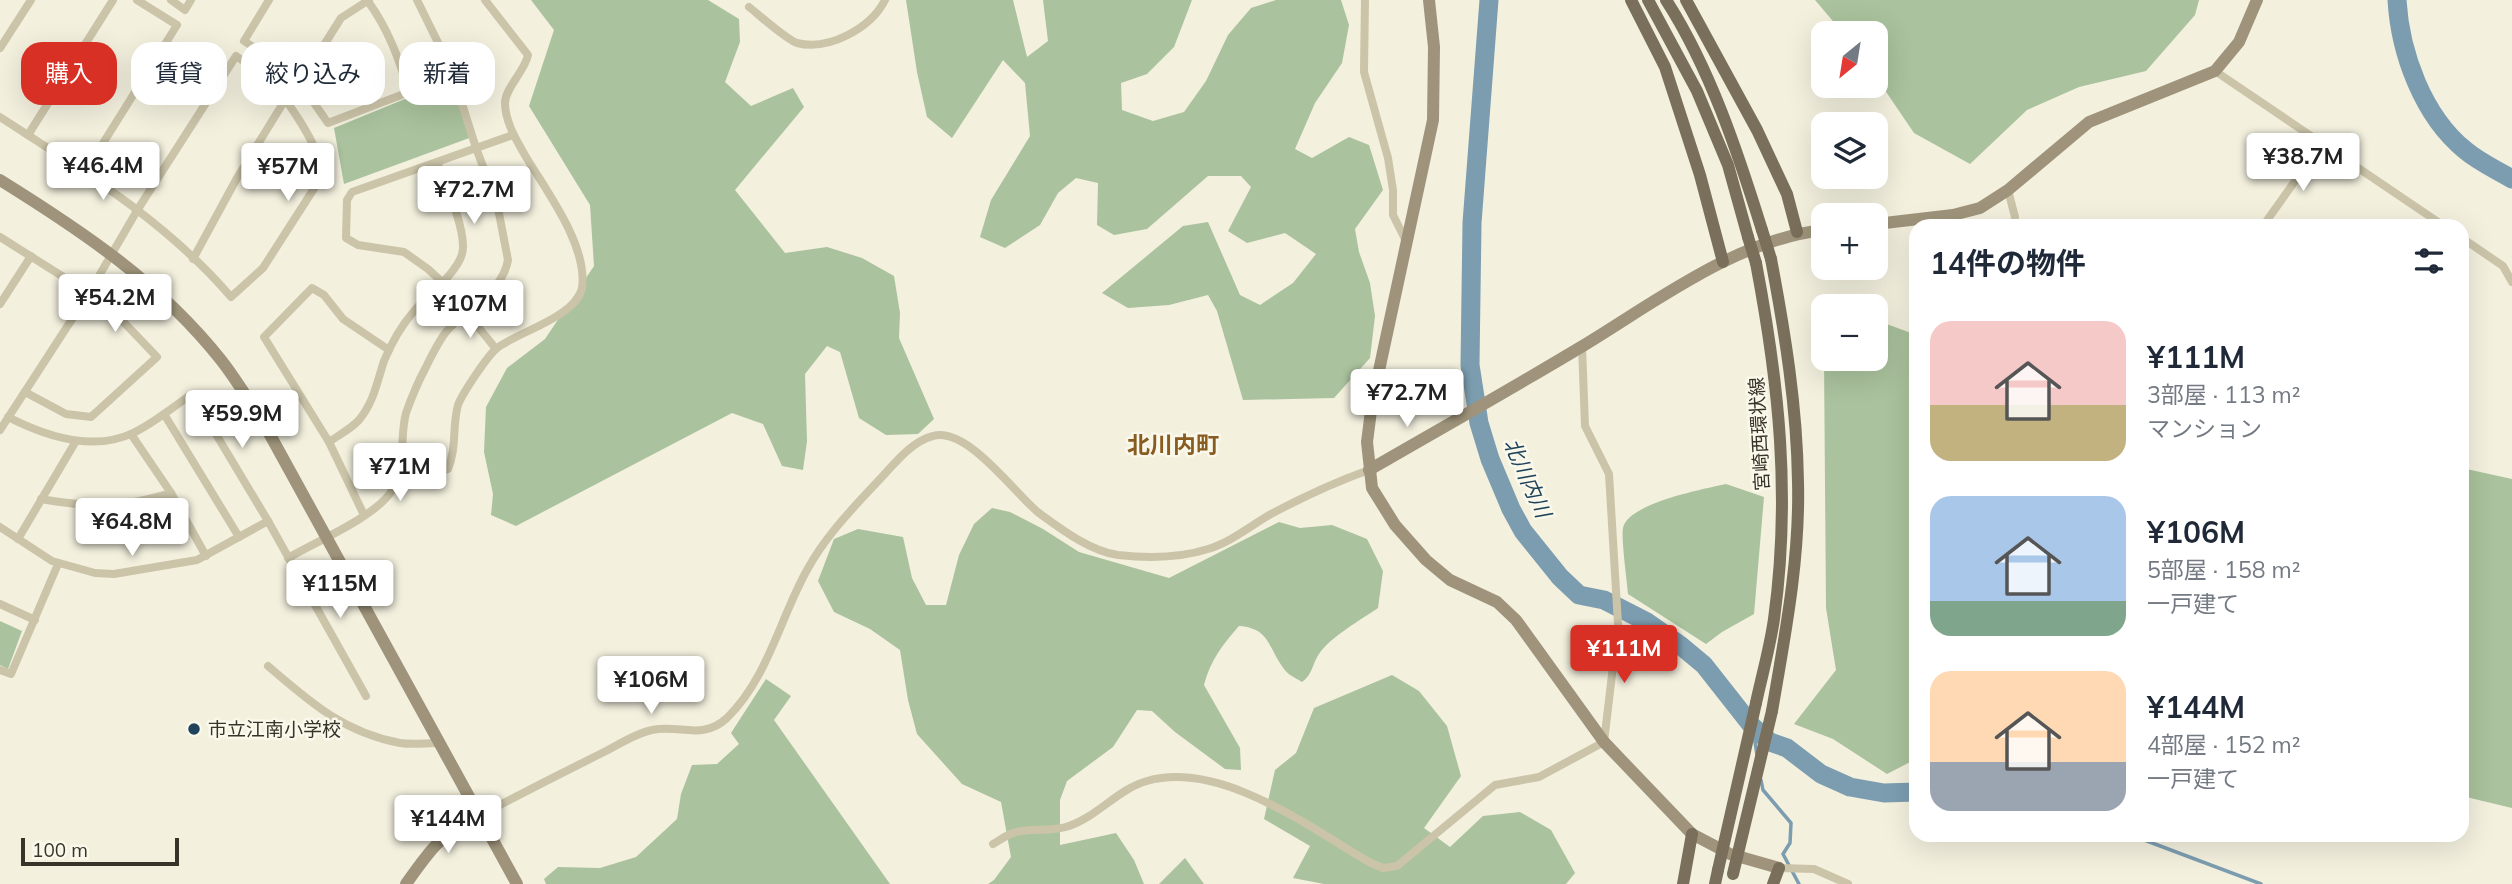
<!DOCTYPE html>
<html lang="ja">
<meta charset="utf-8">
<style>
:root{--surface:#fff;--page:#f2f2f3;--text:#1f2937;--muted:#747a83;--accent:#d93025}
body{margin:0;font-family:Mulish,"Noto Sans JP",sans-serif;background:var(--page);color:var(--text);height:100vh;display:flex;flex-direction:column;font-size:26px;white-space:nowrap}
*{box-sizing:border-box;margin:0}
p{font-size:23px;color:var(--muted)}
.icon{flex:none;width:38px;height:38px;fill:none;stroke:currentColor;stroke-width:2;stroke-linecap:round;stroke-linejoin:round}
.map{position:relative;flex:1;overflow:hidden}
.side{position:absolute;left:1909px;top:219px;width:560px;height:623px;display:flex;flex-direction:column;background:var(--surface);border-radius:21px;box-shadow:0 7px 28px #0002}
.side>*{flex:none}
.guide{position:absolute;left:21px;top:42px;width:665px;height:63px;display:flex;gap:14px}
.needle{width:46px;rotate:210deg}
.tools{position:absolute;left:1811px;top:21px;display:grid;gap:14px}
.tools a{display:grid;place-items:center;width:77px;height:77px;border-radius:14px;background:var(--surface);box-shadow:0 7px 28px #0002;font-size:35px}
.scale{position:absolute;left:21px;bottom:18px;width:158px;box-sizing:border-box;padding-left:7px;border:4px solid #383329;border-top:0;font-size:19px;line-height:24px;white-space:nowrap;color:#383329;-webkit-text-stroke:5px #faf8ea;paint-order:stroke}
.price{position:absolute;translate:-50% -60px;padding:0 16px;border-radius:7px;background:#fff;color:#222;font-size:23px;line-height:46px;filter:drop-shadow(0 2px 4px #0008)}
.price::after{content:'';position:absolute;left:50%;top:42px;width:21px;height:16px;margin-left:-10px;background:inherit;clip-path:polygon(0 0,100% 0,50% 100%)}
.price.active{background:var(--accent);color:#fff}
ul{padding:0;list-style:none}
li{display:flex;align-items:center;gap:21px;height:175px;padding:0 21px}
li span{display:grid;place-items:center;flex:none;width:196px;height:140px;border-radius:21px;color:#555}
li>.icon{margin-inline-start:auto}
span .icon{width:84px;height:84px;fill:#fffc;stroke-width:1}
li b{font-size:30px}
h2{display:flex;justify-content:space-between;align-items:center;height:84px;padding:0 21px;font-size:30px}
.chip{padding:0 24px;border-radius:21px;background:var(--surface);box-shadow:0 7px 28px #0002;font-size:24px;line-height:63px}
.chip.active{background:var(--accent);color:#fff}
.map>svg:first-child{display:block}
</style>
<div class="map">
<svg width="2512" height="884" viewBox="0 0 2512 884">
<rect width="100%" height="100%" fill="#f3f0de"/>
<g fill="#aac29d">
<polygon points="531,0 708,0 739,19 740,42 725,82 751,106 793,88 804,107 735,190 785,253 827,247 862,258 894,276 900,313 899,338 934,419 918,434 886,435 859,418 840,352 827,346 805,374 807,441 803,470 782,466 763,424 732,413 516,526 491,515 493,494 484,452 486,407 507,368 545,339 594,266 590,205 529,106 554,30"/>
<polygon points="906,0 1013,0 1027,57 1048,41 1043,0 1192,0 1174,47 1147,74 1121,83 1122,110 1153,121 1184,112 1206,81 1228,35 1251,8 1276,0 1341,0 1349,25 1342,63 1315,103 1295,149 1312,158 1349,137 1369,145 1383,190 1355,229 1359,252 1370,283 1375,316 1370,358 1334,398 1243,400 1217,311 1208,295 1169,305 1128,308 1102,293 1183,226 1208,222 1240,295 1260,305 1293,283 1316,254 1285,233 1247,243 1228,231 1251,187 1241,176 1208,176 1147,229 1114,235 1097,225 1098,183 1076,178 1058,193 1040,225 1005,248 980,237 991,200 1030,136 1025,83 1003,60 952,138 927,117 917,72"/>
<polygon points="1815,0 2199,0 2195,15 2146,71 2079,87 2027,110 1970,164 1914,133 1876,77 1876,33 1843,33"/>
<polygon points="449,81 472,137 344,184 334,128"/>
<polygon points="1876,320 1911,333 1916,350 1916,759 1887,774 1833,739 1794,724 1836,670 1826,608 1824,359 1876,359"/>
<polygon points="2462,468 2512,479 2512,808 2462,796"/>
<path d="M1726 484 1764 497 1754 614 1722 632 1706 644 1628 594C1627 580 1621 539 1623 528 1628 503 1704 489 1726 484Z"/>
<path d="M992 508 1010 512 1043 529 1079 552 1169 578 1279 522 1300 528 1332 525 1367 539 1383 571 1378 608C1362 619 1329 638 1319 654 1312 664 1313 674 1302 682 1296 678 1288 675 1284 669 1268 648 1270 628 1239 626 1223 644 1210 661 1204 685L1240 748 1241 770 1225 769 1175 732 1152 711 1137 710 1113 747 1067 781 1060 800V845L1116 833 1134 860 1144 884H988L994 880 1011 857 1001 802 962 784 917 734 908 700 900 650 870 629 834 612 818 581 834 539 858 529 903 537 912 578 926 605H946L959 555 974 524Z"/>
<polygon points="0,621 22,631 8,669 0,665"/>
<polygon points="1392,675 1419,691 1447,726 1461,776 1424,828 1450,847 1483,816 1520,812 1551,830 1575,873 1566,884 1324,884 1293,878 1310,846 1264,819 1275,770 1296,753 1314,708"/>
<polygon points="766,679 791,696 774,720 890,884 546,884 544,879 558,867 600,868 636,857 677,819 681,794 692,765 717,764 739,744 731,733"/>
<polygon points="1185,858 1204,884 1159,884"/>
</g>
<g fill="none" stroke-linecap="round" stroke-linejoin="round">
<g stroke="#7c9db0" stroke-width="3.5">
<polyline points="1754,735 1757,755"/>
<polyline points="1761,780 1763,790 1791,823 1790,843 1783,854 1799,884"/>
<polyline points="2131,835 2261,884"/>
</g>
<g stroke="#7c9db0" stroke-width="19">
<polyline points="1489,0 1472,223 1470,365 1479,423 1490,459 1511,509 1523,531 1560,577 1579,595 1604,600 1647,622 1680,645 1704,665 1752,726 1770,742 1787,748 1821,774 1850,787 1884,793 1916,792"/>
<path d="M2397 0C2400 53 2423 116 2465 150 2479 162 2497 170 2512 179"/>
</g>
<g stroke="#cbc4a9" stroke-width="8">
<polyline points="171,0 185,10 191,0"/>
<polyline points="269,0 244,41 278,63 300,83 328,123 409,92 451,69"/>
<path d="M367 0C388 28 399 59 409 92"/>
<polyline points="1365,0 1364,72 1388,158 1393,190 1393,215 1406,241"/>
<path d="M749 7C759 15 787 40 797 43 829 51 871 28 885 0"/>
<polyline points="0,48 31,0"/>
<polyline points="2215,71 2444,226"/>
<polyline points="300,83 341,18 369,0"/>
<path d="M0 117C82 170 167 222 231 297L263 268 315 187C317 182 320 176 320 171 322 148 283 93 266 78 257 70 246 63 236 56L138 209 89 293 0 430"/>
<polyline points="28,135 113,0"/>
<polyline points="85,172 177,25 137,0"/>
<polyline points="2008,190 2015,217 2014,226"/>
<polyline points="2263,226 2322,143"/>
<polyline points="0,237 89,293 114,312 157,357 91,417 66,414 25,392"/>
<polyline points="2462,238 2503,266 2512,282"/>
<polyline points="193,259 237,178 285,100"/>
<polyline points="0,304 31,256"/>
<polyline points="496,349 442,282 428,269 404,252 358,245 346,238 347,200 352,192 513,135"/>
<polyline points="164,414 239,537"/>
<path d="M8 417C45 436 93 452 133 433 154 423 173 407 192 394L268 521 366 696"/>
<polyline points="131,434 171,493 206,556"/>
<path d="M329 442C339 435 352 428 359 420 374 402 377 382 384 361 391 344 402 325 414 311 428 295 457 273 462 254 468 234 445 181 437 162"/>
<path d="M401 465 442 471 448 469C457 448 452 426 458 405 462 394 488 355 497 348 518 332 577 316 582 288 588 246 547 192 526 157 517 141 505 122 505 103 505 88 525 71 528 55L485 0"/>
<path d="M41 499C94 508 119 508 171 493"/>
<polyline points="364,515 329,442 264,337 312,288 324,295 343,319 389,350"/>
<polyline points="0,527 52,561 95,573 114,574 197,560 268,521"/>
<polyline points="18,539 76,441"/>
<path d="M288 558C317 541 373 518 391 492 407 469 399 438 406 413 411 399 418 382 425 369 431 357 438 342 446 332 466 307 502 294 508 260L497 203 476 148 451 69 417 0"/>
<polyline points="0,604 35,620"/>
<path d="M268 666C310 702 343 732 400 743 412 745 426 743 438 743"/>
<polyline points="0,670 11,674 58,564"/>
<path d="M481 815C522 793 564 772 606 751 620 744 636 733 652 730 680 724 702 741 727 718 768 678 780 618 807 570 826 535 854 507 881 478 895 463 912 441 933 436 967 426 1015 494 1039 513 1061 529 1090 551 1118 555 1146 558 1180 558 1208 549 1231 542 1250 526 1271 514 1303 497 1335 482 1369 470"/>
<path d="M993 844C1000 840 1008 834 1016 832 1033 828 1053 832 1069 826 1098 816 1118 789 1147 781 1221 760 1310 828 1371 863L1383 868 1397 866 1495 785 1539 777 1604 742 1618 624 1609 474 1585 426 1582 346"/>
<polyline points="1779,868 1814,869 1848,884"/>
</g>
<g stroke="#9f947b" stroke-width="12">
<polyline points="1429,0 1434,47 1433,120 1372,403 1367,442 1372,488 1395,525 1426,560 1450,580 1497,602 1516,620 1604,742 1692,834 1730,854 1779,868"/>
<path d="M0 180C82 231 160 283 221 360 236 379 249 401 263 422L517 884"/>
<polyline points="1876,224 1953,215 1980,208 2008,190 2089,122 2215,71 2239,42 2257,0"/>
<path d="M1369 470C1440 429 1511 389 1581 347 1654 303 1737 239 1824 230"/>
<path d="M406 884C432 847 439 836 481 815"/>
</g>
<g stroke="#7a6f5a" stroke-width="12">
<polyline points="1631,0 1665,67 1700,175 1723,262"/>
<polyline points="1648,0 1697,91 1728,165 1748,237"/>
<path d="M1666 0C1710 68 1738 153 1762 230"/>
<polyline points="1686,0 1757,130 1787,194 1797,232"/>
<path d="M1771 259C1785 333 1797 407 1798 482 1800 559 1785 635 1772 711"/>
<path d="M1756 703C1762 675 1770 647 1774 619 1791 496 1779 384 1756 263"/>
<polyline points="1683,884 1692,834"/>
<polyline points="1715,884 1718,870"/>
<polyline points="1773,884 1779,868"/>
</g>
<g stroke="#7a6f5a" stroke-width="12">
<polyline points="1762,230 1771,259"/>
<polyline points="1748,237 1756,263"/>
<polyline points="1718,870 1756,703"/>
<polyline points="1733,874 1772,711"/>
</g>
</g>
<circle fill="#1e435a" stroke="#faf8ea" stroke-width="2.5" cx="194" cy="729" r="7"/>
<g text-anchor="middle" stroke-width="5" stroke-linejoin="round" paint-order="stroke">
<g font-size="19" fill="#383329" stroke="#faf8ea">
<text transform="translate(1759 434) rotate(-93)" y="7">宮崎西環状線</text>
</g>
<g font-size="19" fill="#383329" stroke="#faf8ea" text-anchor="start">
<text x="208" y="736">市立江南小学校</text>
</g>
<g font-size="21" font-style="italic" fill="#1e435a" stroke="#faf8ea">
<text transform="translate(1527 478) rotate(66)" y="7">北川内川</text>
</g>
<g font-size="23" font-weight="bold" fill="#885b21" stroke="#faf8ea">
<text x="1173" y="453">北川内町</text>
</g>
</g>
</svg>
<div class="tools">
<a><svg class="needle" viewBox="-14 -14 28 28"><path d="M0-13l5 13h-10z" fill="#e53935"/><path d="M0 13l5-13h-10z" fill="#747a83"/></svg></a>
<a><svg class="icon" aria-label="layers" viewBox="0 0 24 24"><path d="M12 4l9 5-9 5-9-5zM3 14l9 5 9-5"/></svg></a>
<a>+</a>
<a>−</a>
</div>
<div class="scale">100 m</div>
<b class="price" style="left:2303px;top:193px">¥38.7M</b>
<b class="price" style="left:103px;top:202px">¥46.4M</b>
<b class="price" style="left:288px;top:203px">¥57M</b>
<b class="price" style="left:474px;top:226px">¥72.7M</b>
<b class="price" style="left:115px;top:334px">¥54.2M</b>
<b class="price" style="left:470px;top:340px">¥107M</b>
<b class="price" style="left:1407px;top:429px">¥72.7M</b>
<b class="price" style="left:242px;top:450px">¥59.9M</b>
<b class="price" style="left:400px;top:503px">¥71M</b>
<b class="price" style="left:132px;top:558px">¥64.8M</b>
<b class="price" style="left:340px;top:620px">¥115M</b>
<b class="price active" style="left:1624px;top:685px">¥111M</b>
<b class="price" style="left:651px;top:716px">¥106M</b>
<b class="price" style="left:448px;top:855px">¥144M</b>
<div class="guide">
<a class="chip active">購入</a>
<a class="chip">賃貸</a>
<a class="chip">絞り込み</a>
<a class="chip">新着</a>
</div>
<section class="side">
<h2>14件の物件<svg class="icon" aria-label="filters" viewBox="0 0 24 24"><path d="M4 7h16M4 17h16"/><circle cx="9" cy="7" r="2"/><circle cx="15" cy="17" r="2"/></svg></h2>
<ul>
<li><span style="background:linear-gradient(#f6c9c9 60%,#c2b280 0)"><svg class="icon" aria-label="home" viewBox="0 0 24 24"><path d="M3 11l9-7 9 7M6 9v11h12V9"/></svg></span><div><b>¥111M</b><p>3部屋 · 113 m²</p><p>マンション</p></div></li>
<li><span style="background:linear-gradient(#a9c7e8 75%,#7fa58c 0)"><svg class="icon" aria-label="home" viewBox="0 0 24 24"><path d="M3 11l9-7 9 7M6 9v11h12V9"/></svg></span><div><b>¥106M</b><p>5部屋 · 158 m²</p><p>一戸建て</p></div></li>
<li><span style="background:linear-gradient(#ffd9b3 65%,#9aa5b1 0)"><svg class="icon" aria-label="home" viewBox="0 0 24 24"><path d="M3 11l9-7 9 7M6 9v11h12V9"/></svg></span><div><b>¥144M</b><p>4部屋 · 152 m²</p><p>一戸建て</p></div></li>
</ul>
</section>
</div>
